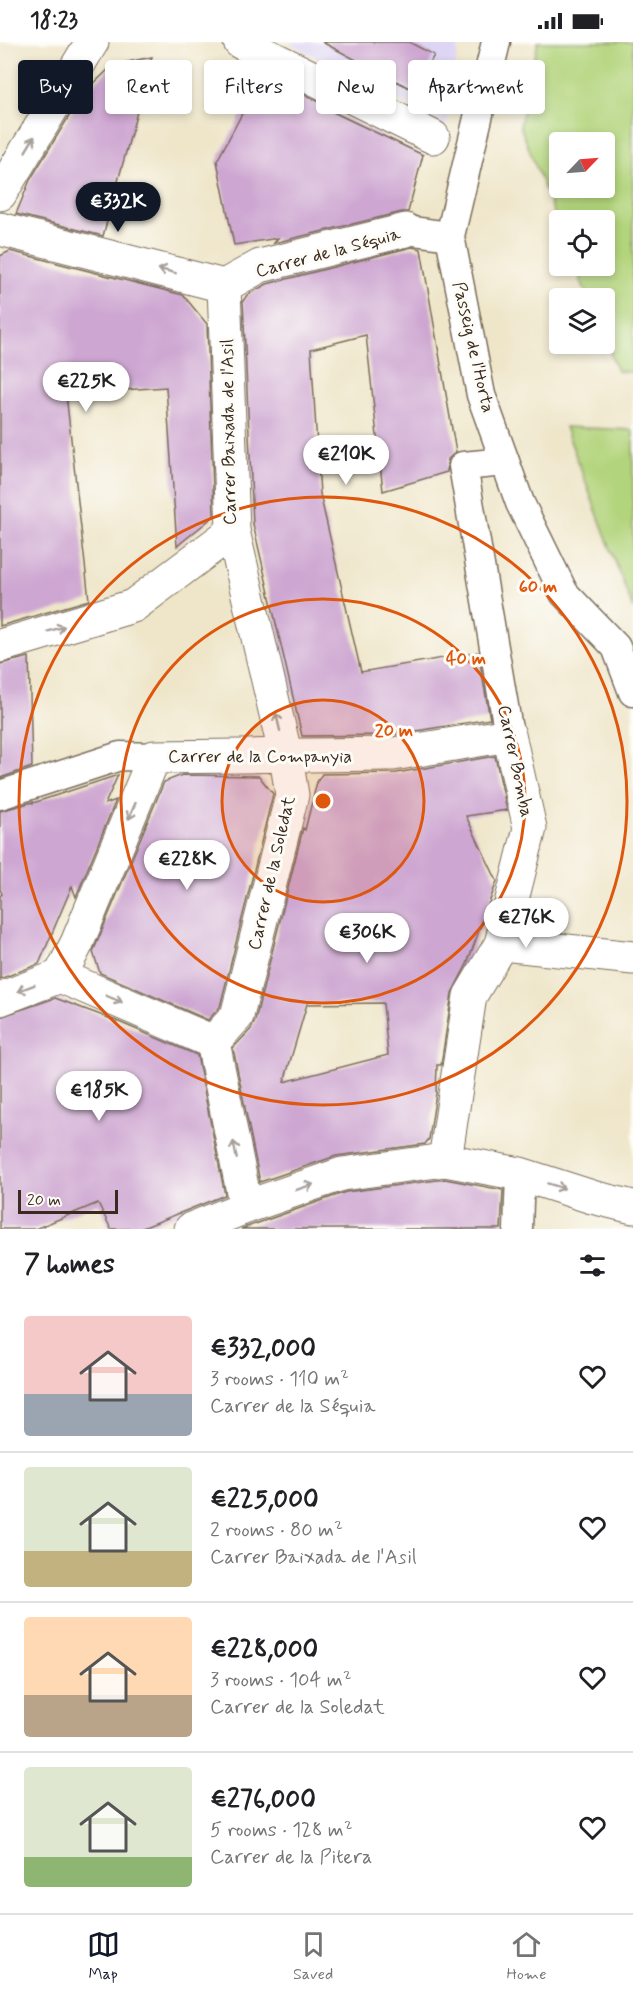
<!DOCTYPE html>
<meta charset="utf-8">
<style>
:root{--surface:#fff;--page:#f2f2f2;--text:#202124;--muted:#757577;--line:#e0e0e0;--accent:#111827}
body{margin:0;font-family:Mynerve,sans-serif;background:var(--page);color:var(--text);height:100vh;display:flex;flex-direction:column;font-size:22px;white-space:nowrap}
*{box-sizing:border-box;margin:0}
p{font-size:20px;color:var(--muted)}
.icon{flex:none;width:33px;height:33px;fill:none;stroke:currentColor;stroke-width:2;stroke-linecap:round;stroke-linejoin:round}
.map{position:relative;height:1187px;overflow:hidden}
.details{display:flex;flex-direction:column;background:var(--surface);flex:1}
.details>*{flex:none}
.hud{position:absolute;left:18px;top:18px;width:597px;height:54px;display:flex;gap:12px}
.needle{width:39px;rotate:65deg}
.tools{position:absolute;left:549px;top:90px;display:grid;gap:12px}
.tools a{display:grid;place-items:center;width:66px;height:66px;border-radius:6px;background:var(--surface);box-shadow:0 3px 9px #0003;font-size:30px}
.scale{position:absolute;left:18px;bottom:15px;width:100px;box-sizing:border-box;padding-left:6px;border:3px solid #3b2a1e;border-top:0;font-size:16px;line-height:21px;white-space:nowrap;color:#3b2a1e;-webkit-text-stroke:4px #fdfcf7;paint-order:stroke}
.price{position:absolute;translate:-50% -51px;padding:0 14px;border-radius:21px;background:#fff;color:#222;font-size:20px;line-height:39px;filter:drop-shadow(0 2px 3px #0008)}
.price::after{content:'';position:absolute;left:50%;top:36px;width:18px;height:14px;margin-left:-9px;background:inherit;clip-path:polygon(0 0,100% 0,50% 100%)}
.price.current{background:var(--accent);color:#fff}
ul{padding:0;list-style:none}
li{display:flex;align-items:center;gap:18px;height:150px;padding:0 24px}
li+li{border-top:2px solid var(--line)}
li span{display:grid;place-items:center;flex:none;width:168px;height:120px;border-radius:6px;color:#555}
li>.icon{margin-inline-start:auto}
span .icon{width:72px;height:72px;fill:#fffc;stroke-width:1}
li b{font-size:26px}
h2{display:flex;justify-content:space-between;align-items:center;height:72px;padding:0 24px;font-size:26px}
.tag{padding:0 21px;border-radius:6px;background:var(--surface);box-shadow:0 3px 9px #0003;font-size:21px;line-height:54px}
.tag.current{background:var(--accent);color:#fff}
.status{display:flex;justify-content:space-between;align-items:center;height:42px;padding:0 30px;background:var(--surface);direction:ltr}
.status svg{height:16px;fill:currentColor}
.tabs{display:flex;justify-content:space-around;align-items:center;height:84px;border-top:2px solid var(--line);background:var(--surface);font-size:16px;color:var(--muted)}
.tabs a{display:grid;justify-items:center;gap:3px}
.tabs .current{color:var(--accent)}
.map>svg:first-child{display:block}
</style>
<div class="status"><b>18:23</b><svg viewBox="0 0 49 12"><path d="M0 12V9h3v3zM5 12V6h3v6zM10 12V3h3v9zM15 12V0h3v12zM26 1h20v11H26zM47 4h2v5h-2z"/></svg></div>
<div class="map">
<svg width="633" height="1187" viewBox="0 0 633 1187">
<rect width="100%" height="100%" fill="#fdfcf7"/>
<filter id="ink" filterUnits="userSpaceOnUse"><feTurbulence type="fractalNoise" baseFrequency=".0167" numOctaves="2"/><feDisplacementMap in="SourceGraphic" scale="12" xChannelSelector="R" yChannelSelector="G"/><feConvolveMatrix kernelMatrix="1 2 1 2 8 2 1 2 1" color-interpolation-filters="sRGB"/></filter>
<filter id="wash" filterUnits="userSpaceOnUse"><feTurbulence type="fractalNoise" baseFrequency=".008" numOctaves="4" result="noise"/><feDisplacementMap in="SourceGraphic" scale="24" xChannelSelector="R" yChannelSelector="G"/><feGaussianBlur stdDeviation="1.35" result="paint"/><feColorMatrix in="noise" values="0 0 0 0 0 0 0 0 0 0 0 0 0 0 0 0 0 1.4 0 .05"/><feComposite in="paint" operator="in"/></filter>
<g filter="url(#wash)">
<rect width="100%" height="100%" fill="#efe6ca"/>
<polygon fill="#ded5f5" points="287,0 459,0 447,84"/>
<g fill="#b2d47c" stroke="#767f4d" stroke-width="1.5" fill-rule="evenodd">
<path d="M538 0H633V330L617 329 605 297 604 256H588L575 224H604V178H560L559 184 520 84ZM560 100H604V146H560Z"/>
<polygon points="565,385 633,388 633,567"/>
</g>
<g id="blocks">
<g fill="#cda6d1" fill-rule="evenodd">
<polygon points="322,0 409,0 434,13 415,49"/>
<polygon points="152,15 103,194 16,172 30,138 82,53 113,23"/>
<polygon points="263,32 332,66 331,69 423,113 408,170 402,170 274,201 278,196 234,203 217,119"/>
<polygon points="412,205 421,207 456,410 448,417 447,430 383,449 366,293 311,307 320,452 361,630 478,610 490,677 391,693 302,694 253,482 243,259 247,253 267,242"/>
<polygon points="10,209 183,253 207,282 214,474 177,504 166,345 66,352 89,558 0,584 0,214"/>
<polygon points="29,615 32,725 0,736 0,622"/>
<path d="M495 714 507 768 466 774 497 839 467 922 452 951 441 1023H437L436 1051 429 1097 425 1102 336 1114 260 1140 233 1006 251 987 255 979 303 786 305 788 317 740 322 732 396 731ZM383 961 388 1013 284 1040 307 962Z"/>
<polygon points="118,733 105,762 116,758 76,855 72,844 39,922 0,937 0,854 2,852 0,847 0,769 33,760 33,761"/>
<polygon points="182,733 259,734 273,752 220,965 208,978 100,931 93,910 164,740"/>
<polygon points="55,956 114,978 197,1013 225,1153 140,1187 111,1187 98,1161 35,1187 0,1187 0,975"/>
<polygon points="445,1137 503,1148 501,1187 241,1187 346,1150"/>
</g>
</g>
</g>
<g filter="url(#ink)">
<use href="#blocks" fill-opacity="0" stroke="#7a6c5a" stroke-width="1.5"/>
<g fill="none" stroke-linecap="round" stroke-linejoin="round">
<g stroke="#7a6c5a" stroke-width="31">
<g id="pedestrian">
<polyline points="496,0 450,194 481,353 520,461 564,551 616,605 633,650"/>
<polyline points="406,188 450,194"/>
<polyline points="505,420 463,424 509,693"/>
<polyline points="0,753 120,714 154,715"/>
<polyline points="518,1187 520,1132"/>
</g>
</g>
<g stroke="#7a6c5a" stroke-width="35">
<g id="minor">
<polyline points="240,0 433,95"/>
<polyline points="0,187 224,244 260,224 406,188"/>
<polyline points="233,489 286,715 292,753 237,974 213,1000 246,1165"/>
<polyline points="501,902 633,916"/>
<polyline points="60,934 213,1000"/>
<polyline points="0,957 60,934 77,901 154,715 393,712 509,693 530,786 501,902 470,954 445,1118"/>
<polyline points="191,1187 246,1165 342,1132 445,1118 520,1132 592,1155 633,1165"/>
</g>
</g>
<g stroke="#7a6c5a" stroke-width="35">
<g id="tertiary">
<polyline points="0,152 92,0"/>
<polyline points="0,604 133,564 233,489 224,244"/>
</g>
</g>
<use href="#pedestrian" stroke="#fff" stroke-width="28"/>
<use href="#minor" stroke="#fff" stroke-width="33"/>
<use href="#tertiary" stroke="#fff" stroke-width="33"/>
</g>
<defs><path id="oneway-shaft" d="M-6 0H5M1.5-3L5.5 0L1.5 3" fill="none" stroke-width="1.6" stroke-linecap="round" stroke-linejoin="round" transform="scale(1.5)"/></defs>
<g stroke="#a79f9a">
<use href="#oneway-shaft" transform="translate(30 102) rotate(-59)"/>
<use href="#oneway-shaft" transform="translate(167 229) rotate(-166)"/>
<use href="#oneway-shaft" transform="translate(56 587) rotate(-17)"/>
<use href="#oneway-shaft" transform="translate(278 680) rotate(-103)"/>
<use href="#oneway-shaft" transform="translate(132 769) rotate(113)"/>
<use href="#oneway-shaft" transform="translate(26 946) rotate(159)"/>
<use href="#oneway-shaft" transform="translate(114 957) rotate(23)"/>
<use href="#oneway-shaft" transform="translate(235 1108) rotate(-101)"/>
<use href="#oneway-shaft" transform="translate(556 1144) rotate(17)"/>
<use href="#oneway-shaft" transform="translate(305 1145) rotate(-19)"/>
</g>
</g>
<circle cx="323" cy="759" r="101" fill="#df570d" fill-opacity=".12"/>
<g fill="none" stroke="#df570d" stroke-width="3">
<circle cx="323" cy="759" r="101"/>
<circle cx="323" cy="759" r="202"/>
<circle cx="323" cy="759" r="304"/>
</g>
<g text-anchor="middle" stroke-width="6" stroke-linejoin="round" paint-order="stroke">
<g font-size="18" fill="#3b2a1e" stroke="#fdfcf7">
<text transform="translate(328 210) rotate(-15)" y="6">Carrer de la Séquia</text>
<text transform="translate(474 305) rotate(77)" y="6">Passeig de l'Horta</text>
<text transform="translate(228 390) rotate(-91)" y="6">Carrer Baixada de l'Asil</text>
<text x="260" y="720">Carrer de la Companyia</text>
<text transform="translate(516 719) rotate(78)" y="6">Carrer Bomba</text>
<text transform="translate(271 831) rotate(-77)" y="6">Carrer de la Soledat</text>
</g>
</g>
<circle cx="323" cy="759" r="9" fill="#df570d" stroke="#fdfcf7" stroke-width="3"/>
<g font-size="18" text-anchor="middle" font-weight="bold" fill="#df570d" stroke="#fdfcf7" stroke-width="6" stroke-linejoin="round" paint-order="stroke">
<text x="538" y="550">60 m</text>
<text x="466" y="622">40 m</text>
<text x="394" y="694">20 m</text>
</g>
</svg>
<div class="tools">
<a><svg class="needle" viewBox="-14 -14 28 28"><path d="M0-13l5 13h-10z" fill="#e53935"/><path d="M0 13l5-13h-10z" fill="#757577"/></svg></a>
<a><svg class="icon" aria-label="locate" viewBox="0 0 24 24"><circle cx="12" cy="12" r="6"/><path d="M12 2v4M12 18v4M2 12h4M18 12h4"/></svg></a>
<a><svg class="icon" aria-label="layers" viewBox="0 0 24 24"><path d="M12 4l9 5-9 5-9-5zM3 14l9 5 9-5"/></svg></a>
</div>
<div class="scale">20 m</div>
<b class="price current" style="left:118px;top:191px">€332K</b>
<b class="price" style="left:86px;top:371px">€225K</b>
<b class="price" style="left:346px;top:444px">€210K</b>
<b class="price" style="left:187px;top:849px">€228K</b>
<b class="price" style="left:526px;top:907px">€276K</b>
<b class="price" style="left:367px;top:922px">€306K</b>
<b class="price" style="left:99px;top:1080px">€185K</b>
<div class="hud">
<a class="tag current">Buy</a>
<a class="tag">Rent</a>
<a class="tag">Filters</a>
<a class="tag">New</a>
<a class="tag">Apartment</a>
</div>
</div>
<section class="details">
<h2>7 homes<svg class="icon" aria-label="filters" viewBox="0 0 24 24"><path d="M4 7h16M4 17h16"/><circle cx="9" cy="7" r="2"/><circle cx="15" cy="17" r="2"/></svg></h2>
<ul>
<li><span style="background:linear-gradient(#f6c9c9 65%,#9aa5b1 0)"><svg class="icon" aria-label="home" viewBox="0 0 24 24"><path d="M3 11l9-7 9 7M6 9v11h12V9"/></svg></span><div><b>€332,000</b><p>3 rooms · 110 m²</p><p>Carrer de la Séquia</p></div><svg class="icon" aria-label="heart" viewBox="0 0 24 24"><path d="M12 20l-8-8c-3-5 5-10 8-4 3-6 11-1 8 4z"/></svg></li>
<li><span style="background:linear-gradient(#dfe7d0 70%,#c2b280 0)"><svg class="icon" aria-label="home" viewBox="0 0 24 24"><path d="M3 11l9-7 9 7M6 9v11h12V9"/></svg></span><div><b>€225,000</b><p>2 rooms · 80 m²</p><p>Carrer Baixada de l'Asil</p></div><svg class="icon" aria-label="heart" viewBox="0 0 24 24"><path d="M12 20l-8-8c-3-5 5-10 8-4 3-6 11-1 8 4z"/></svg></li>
<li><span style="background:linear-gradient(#ffd9b3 65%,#b9a48a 0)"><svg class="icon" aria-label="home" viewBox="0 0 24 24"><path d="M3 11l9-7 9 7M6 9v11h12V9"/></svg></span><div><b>€228,000</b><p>3 rooms · 104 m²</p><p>Carrer de la Soledat</p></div><svg class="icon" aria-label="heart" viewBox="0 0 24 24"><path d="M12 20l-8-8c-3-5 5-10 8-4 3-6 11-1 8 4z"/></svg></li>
<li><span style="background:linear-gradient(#dfe7d0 75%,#8fb573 0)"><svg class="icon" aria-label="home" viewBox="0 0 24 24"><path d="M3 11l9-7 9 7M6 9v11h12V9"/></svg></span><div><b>€276,000</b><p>5 rooms · 128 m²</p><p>Carrer de la Pitera</p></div><svg class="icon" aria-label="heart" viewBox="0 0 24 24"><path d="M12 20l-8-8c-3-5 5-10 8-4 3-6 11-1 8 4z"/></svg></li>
</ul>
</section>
<nav class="tabs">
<a class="current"><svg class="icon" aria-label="map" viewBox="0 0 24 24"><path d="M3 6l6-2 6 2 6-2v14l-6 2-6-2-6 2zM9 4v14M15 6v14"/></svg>Map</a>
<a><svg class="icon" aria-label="saved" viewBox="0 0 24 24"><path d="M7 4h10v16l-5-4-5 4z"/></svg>Saved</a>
<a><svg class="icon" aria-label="home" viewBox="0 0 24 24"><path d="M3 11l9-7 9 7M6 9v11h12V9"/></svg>Home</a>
</nav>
